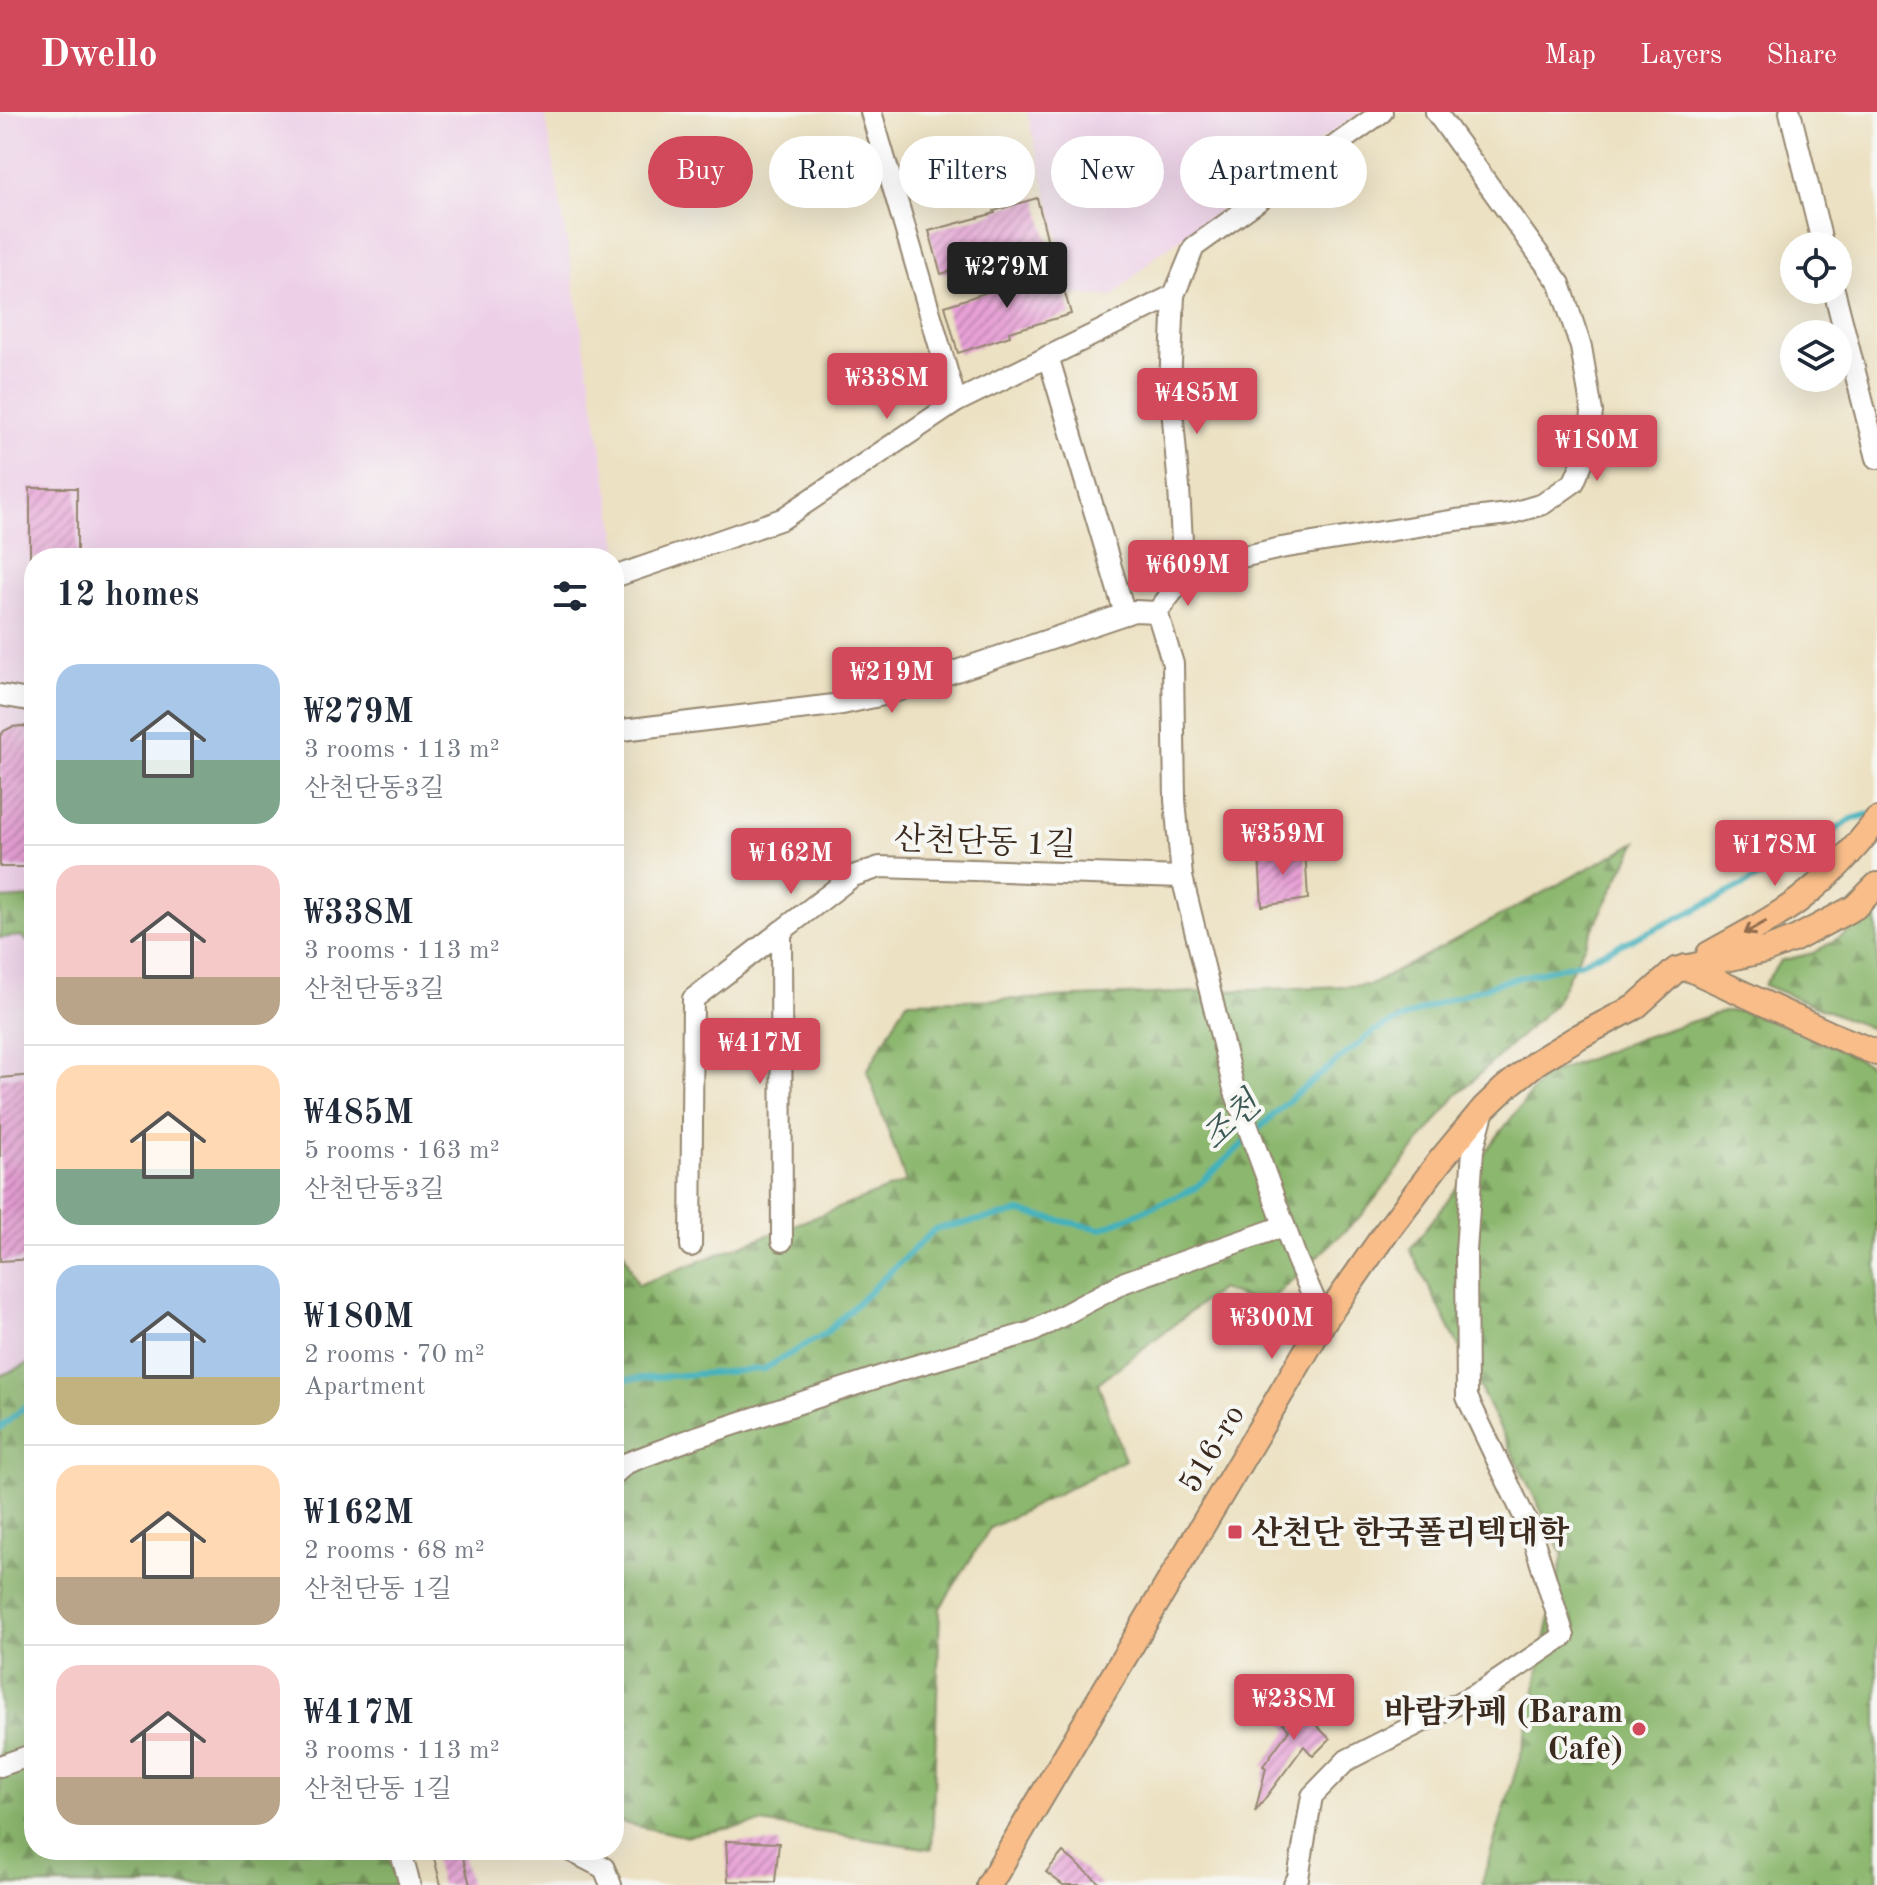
<!DOCTYPE html>
<meta charset="utf-8">
<style>
:root{--surface:#fff;--page:#f2f2f3;--text:#1f2937;--muted:#747a83;--line:#e0e1e3;--accent:#d1495b}
body{margin:0;font-family:"Old Standard TT","Noto Serif KR",serif;background:var(--page);color:var(--text);height:100vh;display:flex;flex-direction:column;font-size:30px;white-space:nowrap}
*{box-sizing:border-box;margin:0}
p{font-size:26px;color:var(--muted)}
.icon{flex:none;width:44px;height:44px;fill:none;stroke:currentColor;stroke-width:2;stroke-linecap:round;stroke-linejoin:round}
.map{position:relative;flex:1;overflow:hidden}
.side{position:absolute;left:24px;top:436px;width:600px;height:1312px;display:flex;flex-direction:column;background:var(--surface);border-radius:32px;box-shadow:0 8px 32px #0002}
.side>*{flex:none}
.hud{position:absolute;left:648px;top:24px;width:760px;height:72px;display:flex;gap:16px}
.tools{position:absolute;left:1780px;top:120px;display:grid;gap:16px}
.tools a{display:grid;place-items:center;width:72px;height:72px;border-radius:50%;background:var(--surface);box-shadow:0 8px 32px #0002;font-size:40px}
.price{position:absolute;translate:-50% -68px;padding:0 18px;border-radius:8px;background:var(--accent);color:#fff;font-size:26px;line-height:52px;filter:drop-shadow(0 2px 4px #0008)}
.price::after{content:'';position:absolute;left:50%;top:48px;width:24px;height:18px;margin-left:-12px;background:inherit;clip-path:polygon(0 0,100% 0,50% 100%)}
.price.on{background:#222;color:#fff}
ul{padding:0;list-style:none}
li{display:flex;align-items:center;gap:24px;height:200px;padding:0 32px}
li+li{border-top:2px solid var(--line)}
li span{display:grid;place-items:center;flex:none;width:224px;height:160px;border-radius:24px;color:#555}
li>.icon{margin-inline-start:auto}
span .icon{width:96px;height:96px;fill:#fffc;stroke-width:1}
li b{font-size:34px}
h2{display:flex;justify-content:space-between;align-items:center;height:96px;padding:0 32px;font-size:34px}
.chip{padding:0 28px;border-radius:36px;background:var(--surface);box-shadow:0 8px 32px #0002;font-size:28px;line-height:72px}
.chip.on{background:var(--accent);color:#fff}
header{display:flex;align-items:center;gap:48px;box-sizing:border-box;height:112px;padding:0 40px;background:var(--accent);color:#fff}
header strong{font-size:38px}
nav{display:flex;gap:44px;margin-inline-start:auto;font-size:28px}
.map>svg:first-child{display:block}
</style>
<header>
<strong>Dwello</strong>
<nav><a>Map</a><a>Layers</a><a>Share</a></nav>
</header>
<div class="map">
<svg width="1877" height="1773" viewBox="0 0 1877 1773">
<defs>
<pattern id="forest-firs" width="22" height="20" patternUnits="userSpaceOnUse" patternTransform="scale(2)"><rect width="22" height="20" fill="#8cb76e"/><path d="M5 1l3.5 6h-7zM16 11l3.5 6h-7z" fill="#74955a"/></pattern>
<pattern id="building-hatch" width="6" height="6" patternUnits="userSpaceOnUse" patternTransform="scale(2)"><rect width="6" height="6" fill="#e7a0d6"/><path d="M-1 1l2-2M0 6l6-6M5 7l2-2" fill="none" stroke="#bc83ad"/></pattern>
</defs>
<rect width="100%" height="100%" fill="#f6f6f2"/>
<filter id="ink" filterUnits="userSpaceOnUse"><feTurbulence type="fractalNoise" baseFrequency=".0125" numOctaves="2"/><feDisplacementMap in="SourceGraphic" scale="16" xChannelSelector="R" yChannelSelector="G"/><feConvolveMatrix kernelMatrix="1 2 1 2 8 2 1 2 1" color-interpolation-filters="sRGB"/></filter>
<filter id="wash" filterUnits="userSpaceOnUse"><feTurbulence type="fractalNoise" baseFrequency=".006" numOctaves="4" result="noise"/><feDisplacementMap in="SourceGraphic" scale="32" xChannelSelector="R" yChannelSelector="G"/><feGaussianBlur stdDeviation="1.8" result="paint"/><feColorMatrix in="noise" values="0 0 0 0 0 0 0 0 0 0 0 0 0 0 0 0 0 1.4 0 .05"/><feComposite in="paint" operator="in"/></filter>
<g filter="url(#wash)">
<rect width="100%" height="100%" fill="#ece1c2"/>
<g fill="#edd0e8">
<polygon points="0,0 545,0 621,451 614,453 614,446 34,446 34,1249 0,1264"/>
<polygon points="1027,0 1361,0 1154,145 1113,185 1072,182"/>
</g>
<g fill="url(#forest-firs)" stroke="#647046" stroke-width="2">
<polygon points="1637,730 1554,893 1457,983 1362,1103 1265,1193 1220,1177 1098,1271 1125,1348 990,1416 940,1496 932,1737 761,1711 684,1724 627,1712 614,1706 614,1118 638,1173 906,1070 867,959 907,889 1029,887 1371,873"/>
<polygon points="34,785 34,836 21,824 0,826 0,787"/>
<polygon points="1877,803 1877,919 1764,873 1780,849 1813,841"/>
<polygon points="1724,899 1741,899 1796,918 1877,956 1877,1773 1481,1773 1523,1635 1563,1442 1410,1137 1544,964 1641,926"/>
<polygon points="34,1249 34,1738 386,1738 397,1773 0,1773 0,1264"/>
</g>
<g fill="none" stroke-linecap="round" stroke-linejoin="round">
<g stroke="#42b1bc" stroke-width="6">
<polyline points="1255,1020 1297,981 1376,918 1436,892 1501,870 1582,850 1683,804 1771,759 1852,707 1870,702"/>
<polyline points="614,1272 630,1267 764,1257 826,1221 935,1117 1020,1100 1101,1117 1194,1077 1247,1028"/>
<polyline points="0,1316 34,1287"/>
</g>
</g>
<g id="blocks">
<g fill="url(#building-hatch)">
<polygon points="1037,86 1048,130 986,146 987,148 941,162 929,119 995,101 994,99"/>
<polygon points="1058,157 1071,202 1009,220 1010,224 958,241 945,194"/>
<rect x="30" y="376" width="47" height="70"/>
<polygon points="22,614 34,616 34,755 0,755 0,624 4,619 12,615"/>
<polygon points="1305,736 1308,787 1262,794 1259,742"/>
<polygon points="34,963 34,1147 0,1149 0,966"/>
<polygon points="1304,1582 1325,1608 1317,1614 1330,1627 1313,1644 1304,1634 1255,1700 1266,1656 1263,1654 1289,1618 1277,1604"/>
<polygon points="726,1729 779,1731 775,1770 728,1769"/>
<polygon points="432,1738 461,1738 470,1773 441,1773"/>
<polygon points="1063,1740 1102,1773 1063,1773 1046,1760"/>
</g>
</g>
</g>
<g filter="url(#ink)">
<use href="#blocks" fill-opacity="0" stroke="#948670" stroke-width="2"/>
<g fill="none" stroke-linecap="round" stroke-linejoin="round">
<g stroke="#948670" stroke-width="24">
<g id="minor">
<polyline points="871,0 956,290"/>
<polyline points="1790,0 1823,134"/>
<polyline points="1834,178 1877,346"/>
<polyline points="1048,244 1125,502"/>
<polyline points="614,465 782,407 956,290 1174,183"/>
<polyline points="1184,465 1179,376 1170,273 1174,183 1194,135 1382,0"/>
<polyline points="1157,500 1184,465 1224,449 1281,436 1456,408 1509,402 1543,392 1574,370 1588,337 1592,300 1581,235 1560,172 1436,0"/>
<polyline points="1157,500 1173,552 1175,688 1182,765 1234,977 1297,1148 1324,1209"/>
<polyline points="0,583 34,589"/>
<polyline points="614,619 842,592 888,582 1134,499 1157,500"/>
<polyline points="781,819 782,1129"/>
<polyline points="691,1134 693,887 853,764 880,755 1182,765"/>
<polyline points="614,1362 627,1351 696,1325 894,1260 1032,1220 1125,1170 1284,1114"/>
<polyline points="0,1654 34,1642"/>
<polyline points="400,1738 410,1773"/>
<polyline points="569,1738 604,1756 611,1773"/>
<polyline points="1294,1773 1298,1766 1312,1684 1347,1648 1484,1578 1564,1524 1530,1417 1467,1285 1466,1139 1473,1038 1484,997"/>
</g>
</g>
<g stroke="#948670" stroke-width="28">
<g id="major">
<path d="M1709 842C1739 825 1771 809 1799 788 1829 765 1855 737 1877 708"/>
<polyline points="1686,855 1830,922 1877,941"/>
<polyline points="989,1773 1324,1209 1384,1123 1440,1049 1484,996 1505,976 1537,950 1580,924 1635,895 1676,858 1766,838 1795,827 1855,795 1877,773"/>
</g>
</g>
<use href="#minor" stroke="#fff" stroke-width="20"/>
<use href="#major" stroke="#f8bd89" stroke-width="24"/>
</g>
<defs><path id="oneway-shaft" d="M-6 0H5M1.5-3L5.5 0L1.5 3" fill="none" stroke-width="1.6" stroke-linecap="round" stroke-linejoin="round" transform="scale(2)"/></defs>
<use stroke="#906c4e" href="#oneway-shaft" transform="translate(1755 816) rotate(150)"/>
</g>
<g fill="#d1495b" stroke="#f6f6f2" stroke-width="3">
<rect x="1227" y="1412" width="16" height="16" rx="4"/>
<circle cx="1639" cy="1617" r="8"/>
</g>
<g text-anchor="middle" stroke-width="8" stroke-linejoin="round" paint-order="stroke">
<g font-size="32" fill="#3b2a1e" stroke="#f6f6f2">
<text transform="translate(985 729) rotate(2)" y="11">산천단동 1길</text>
<text transform="translate(1211 1336) rotate(-59)" y="11">516-ro</text>
</g>
<g font-size="32" font-weight="bold" fill="#3b2a1e" stroke="#f6f6f2" text-anchor="start">
<text x="1251" y="1431">산천단 한국폴리텍대학</text>
<text x="1623" y="1610" text-anchor="end">바람카페 (Baram<tspan x="1623" dy="37">Cafe)</tspan></text>
</g>
<g font-size="34" font-style="italic" fill="#3d5955" stroke="#f6f6f2">
<text transform="translate(1230 1008) rotate(-43)" y="12">조천</text>
</g>
</g>
</svg>
<div class="tools">
<a><svg class="icon" aria-label="locate" viewBox="0 0 24 24"><circle cx="12" cy="12" r="6"/><path d="M12 2v4M12 18v4M2 12h4M18 12h4"/></svg></a>
<a><svg class="icon" aria-label="layers" viewBox="0 0 24 24"><path d="M12 4l9 5-9 5-9-5zM3 14l9 5 9-5"/></svg></a>
</div>
<b class="price on" style="left:1007px;top:198px">₩279M</b>
<b class="price" style="left:887px;top:309px">₩338M</b>
<b class="price" style="left:1197px;top:324px">₩485M</b>
<b class="price" style="left:1597px;top:371px">₩180M</b>
<b class="price" style="left:1188px;top:496px">₩609M</b>
<b class="price" style="left:892px;top:603px">₩219M</b>
<b class="price" style="left:1283px;top:765px">₩359M</b>
<b class="price" style="left:1775px;top:776px">₩178M</b>
<b class="price" style="left:791px;top:784px">₩162M</b>
<b class="price" style="left:760px;top:974px">₩417M</b>
<b class="price" style="left:1272px;top:1249px">₩300M</b>
<b class="price" style="left:1294px;top:1630px">₩238M</b>
<div class="hud">
<a class="chip on">Buy</a>
<a class="chip">Rent</a>
<a class="chip">Filters</a>
<a class="chip">New</a>
<a class="chip">Apartment</a>
</div>
<section class="side">
<h2>12 homes<svg class="icon" aria-label="filters" viewBox="0 0 24 24"><path d="M4 7h16M4 17h16"/><circle cx="9" cy="7" r="2"/><circle cx="15" cy="17" r="2"/></svg></h2>
<ul>
<li><span style="background:linear-gradient(#a9c7e8 60%,#7fa58c 0)"><svg class="icon" aria-label="home" viewBox="0 0 24 24"><path d="M3 11l9-7 9 7M6 9v11h12V9"/></svg></span><div><b>₩279M</b><p>3 rooms · 113 m²</p><p>산천단동3길</p></div></li>
<li><span style="background:linear-gradient(#f6c9c9 70%,#b9a48a 0)"><svg class="icon" aria-label="home" viewBox="0 0 24 24"><path d="M3 11l9-7 9 7M6 9v11h12V9"/></svg></span><div><b>₩338M</b><p>3 rooms · 113 m²</p><p>산천단동3길</p></div></li>
<li><span style="background:linear-gradient(#ffd9b3 65%,#7fa58c 0)"><svg class="icon" aria-label="home" viewBox="0 0 24 24"><path d="M3 11l9-7 9 7M6 9v11h12V9"/></svg></span><div><b>₩485M</b><p>5 rooms · 163 m²</p><p>산천단동3길</p></div></li>
<li><span style="background:linear-gradient(#a9c7e8 70%,#c2b280 0)"><svg class="icon" aria-label="home" viewBox="0 0 24 24"><path d="M3 11l9-7 9 7M6 9v11h12V9"/></svg></span><div><b>₩180M</b><p>2 rooms · 70 m²</p><p>Apartment</p></div></li>
<li><span style="background:linear-gradient(#ffd9b3 70%,#b9a48a 0)"><svg class="icon" aria-label="home" viewBox="0 0 24 24"><path d="M3 11l9-7 9 7M6 9v11h12V9"/></svg></span><div><b>₩162M</b><p>2 rooms · 68 m²</p><p>산천단동 1길</p></div></li>
<li><span style="background:linear-gradient(#f6c9c9 70%,#b9a48a 0)"><svg class="icon" aria-label="home" viewBox="0 0 24 24"><path d="M3 11l9-7 9 7M6 9v11h12V9"/></svg></span><div><b>₩417M</b><p>3 rooms · 113 m²</p><p>산천단동 1길</p></div></li>
</ul>
</section>
</div>
